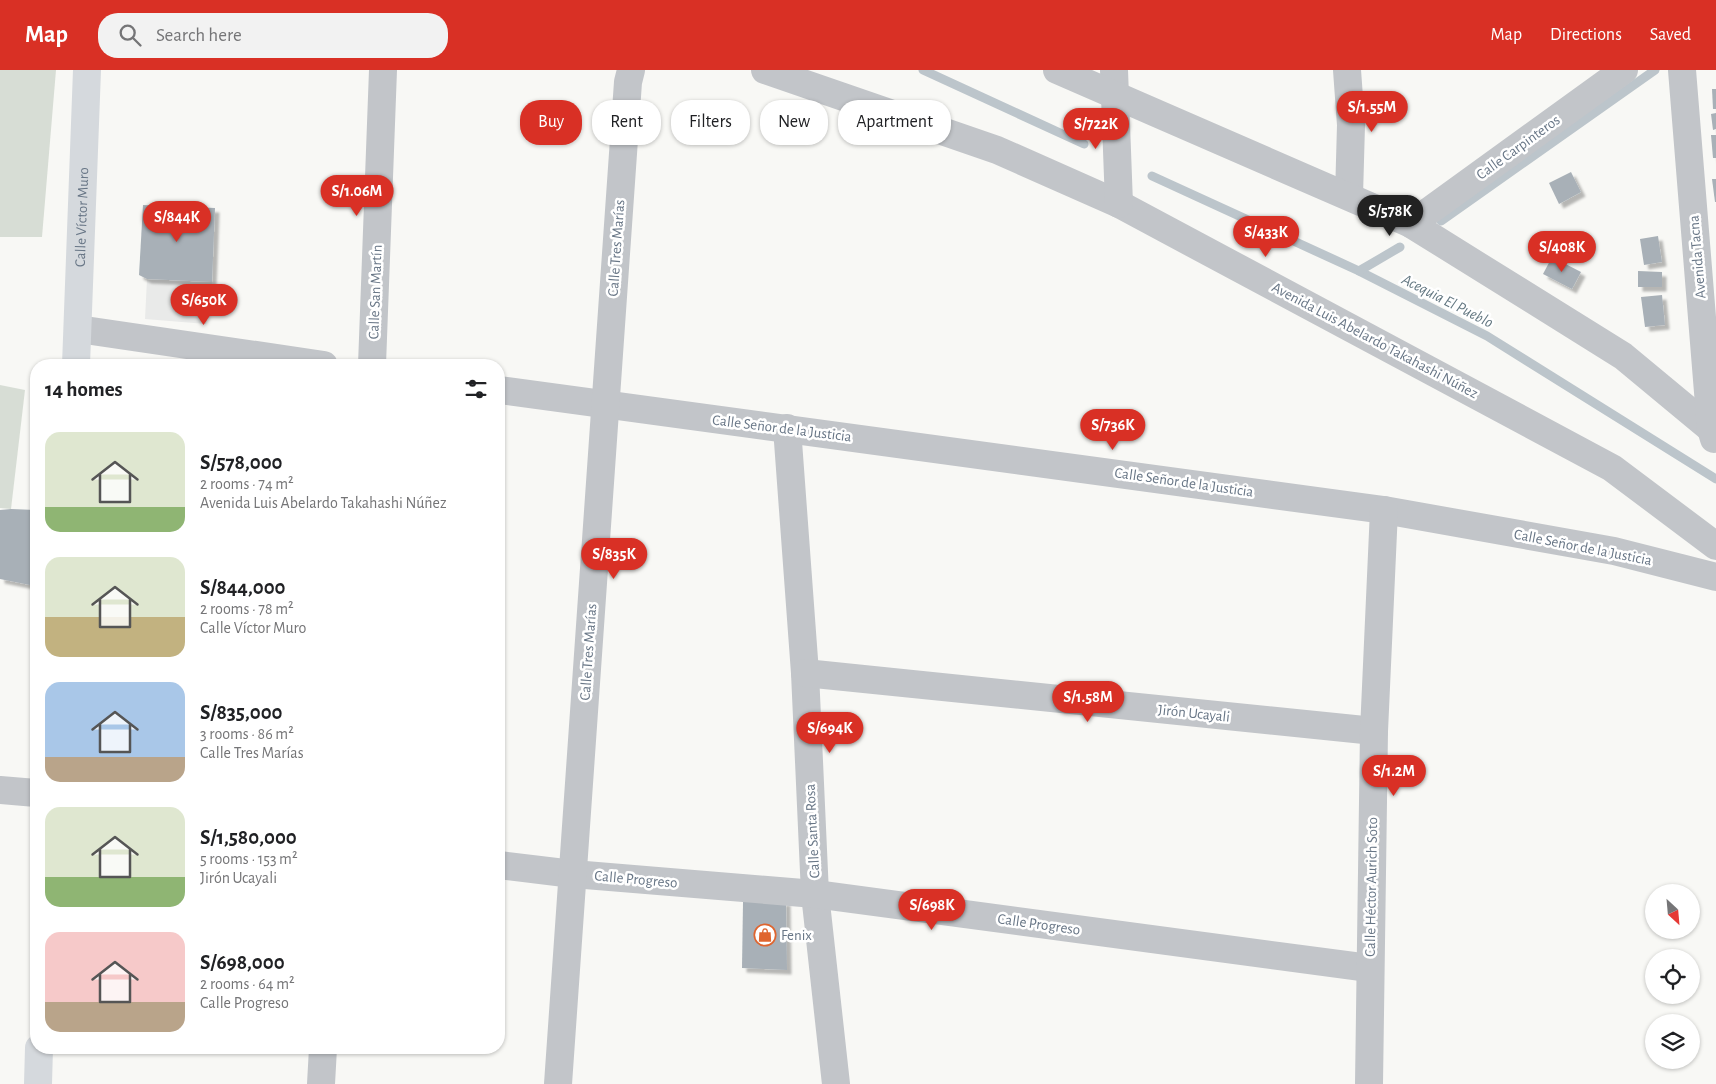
<!DOCTYPE html>
<meta charset="utf-8">
<style>
:root{--surface:#fff;--page:#f2f2f2;--text:#202124;--muted:#757577;--accent:#d93025}
body{margin:0;font-family:"Alegreya Sans",sans-serif;background:var(--page);color:var(--text);height:100vh;display:flex;flex-direction:column;font-size:19px;white-space:nowrap}
*{box-sizing:border-box;margin:0}
p{font-size:16px;color:var(--muted)}
.icon{flex:none;width:28px;height:28px;fill:none;stroke:currentColor;stroke-width:2;stroke-linecap:round;stroke-linejoin:round}
.map{position:relative;flex:1;overflow:hidden}
.sheet{position:absolute;left:30px;top:289px;width:475px;height:695px;display:flex;flex-direction:column;background:var(--surface);border-radius:20px;box-shadow:0 1px 4px #0004}
.sheet>*{flex:none}
.guide{position:absolute;left:520px;top:30px;width:475px;height:45px;display:flex;gap:10px}
.needle{width:32px;rotate:154deg}
.buttons{position:absolute;left:1645px;top:814px;display:grid;gap:10px}
.buttons a{display:grid;place-items:center;width:55px;height:55px;border-radius:50%;background:var(--surface);box-shadow:0 1px 4px #0004;font-size:25px}
.price{position:absolute;translate:-50% -42px;padding:0 11px;border-radius:18px;background:var(--accent);color:#fff;font-size:16px;line-height:32px;filter:drop-shadow(0 1px 2px #0008)}
.price::after{content:'';position:absolute;left:50%;top:30px;width:15px;height:11px;margin-left:-8px;background:inherit;clip-path:polygon(0 0,100% 0,50% 100%)}
.price.current{background:#222;color:#fff}
ul{padding:0;list-style:none}
li{display:flex;align-items:center;gap:15px;height:125px;padding:0 15px}
li span{display:grid;place-items:center;flex:none;width:140px;height:100px;border-radius:15px;color:#555}
li>.icon{margin-inline-start:auto}
span .icon{width:60px;height:60px;fill:#fffc;stroke-width:1}
li b{font-size:21px}
h2{display:flex;justify-content:space-between;align-items:center;height:60px;padding:0 15px;font-size:21px}
.chip{padding:0 18px;border-radius:20px;background:var(--surface);box-shadow:0 1px 4px #0004;font-size:18px;line-height:45px}
.chip.current{background:var(--accent);color:#fff}
header{display:flex;align-items:center;gap:30px;box-sizing:border-box;height:70px;padding:0 25px;background:var(--accent);color:#fff}
header strong{font-size:24px}
nav{display:flex;gap:28px;margin-inline-start:auto;font-size:18px}
.search{width:350px;height:45px;background:var(--page);display:flex;align-items:center;gap:12px;box-sizing:border-box;padding:0 18px;border-radius:20px;color:var(--muted);font-size:19px}
.map>svg:first-child{display:block}
</style>
<header>
<strong>Map</strong>
<div class="search"><svg class="icon" aria-label="search" viewBox="0 0 24 24"><circle cx="10" cy="10" r="6"/><path d="M15 15l6 6"/></svg>Search here</div>
<nav><a>Map</a><a>Directions</a><a>Saved</a></nav>
</header>
<div class="map">
<svg width="1716" height="1014" viewBox="0 0 1716 1014">
<defs>
<filter id="shadow"><feDropShadow dx="4.5" dy="4.5" stdDeviation="1" flood-color="#0004"/></filter>
</defs>
<rect width="100%" height="100%" fill="#f8f8f5"/>
<polygon fill="#e9eae9" points="147,209 212,212 206,254 145,249"/>
<g fill="#d7ddd5">
<polygon points="0,0 56,0 42,167 0,167"/>
<polygon points="0,315 25,320 11,439 0,438"/>
</g>
<g fill="none" stroke-linecap="round" stroke-linejoin="round">
<g stroke="#bcc5cb" stroke-width="9">
<polyline points="923,0 1084,74"/>
<polyline points="1152,106 1359,201 1487,266 1716,409"/>
<polyline points="1441,151 1655,0"/>
<polyline points="1359,201 1400,177"/>
</g>
</g>
<g fill="#a8b0b7" filter="url(#shadow)">
<polygon points="1712,19 1716,19 1716,39 1713,39"/>
<polygon points="1716,43 1716,59 1713,60 1711,44"/>
<polygon points="1711,65 1716,65 1716,88 1713,88"/>
<polygon points="1571,102 1581,122 1559,134 1549,113"/>
<polygon points="1712,109 1716,109 1716,132 1715,132"/>
<polygon points="143,135 215,138 212,212 147,209 139,205"/>
<polygon points="1658,166 1662,192 1644,195 1640,169"/>
<polygon points="1552,187 1581,202 1572,219 1543,204"/>
<polygon points="1638,201 1662,202 1662,217 1638,217"/>
<polygon points="1662,225 1665,255 1645,257 1641,227"/>
<polygon points="106,291 135,294 135,295 105,295"/>
<polygon points="11,439 36,440 30,515 0,509 0,440"/>
<polygon points="786,831 787,900 742,898 743,832"/>
</g>
<g fill="none" stroke-linecap="round" stroke-linejoin="round">
<g stroke="#c2c5c9" stroke-width="28">
<polyline points="765,0 997,80 1119,134 1612,398 1716,476"/>
<polyline points="1114,0 1119,134"/>
<polyline points="1347,0 1351,55 1349,126"/>
<polyline points="1411,154 1624,0"/>
<polyline points="78,259 324,295"/>
<polyline points="372,295 383,0"/>
<polyline points="499,320 1384,440 1614,481 1716,507"/>
<polyline points="787,358 805,603 815,824 836,1014"/>
<polyline points="805,603 1374,661"/>
<polyline points="0,720 36,723"/>
<polyline points="499,795 573,804 815,824 1369,898"/>
<polyline points="321,1014 323,978"/>
<polyline points="558,1014 628,12 631,0"/>
<polyline points="1369,1014 1374,661 1384,440"/>
</g>
<g stroke="#c2c5c9" stroke-width="28">
<polyline points="1057,0 1411,154 1623,286 1711,359"/>
<polyline points="1682,0 1711,359 1714,369"/>
</g>
<g stroke="#d5d9dd" stroke-width="28">
<path id="s1" d="M76 295 87 0"/>
<polyline points="38,1014 39,978"/>
</g>
</g>
<defs>
<g id="shop-ring" transform="scale(1.125)"><circle r="9.5" fill="#fff" stroke="#df652f" stroke-width="1.5"/><path d="M-5-2.5h2.3a2.7 3.5 0 0 1 5.4 0H5L5.5 6h-11ZM-1.5-2.5h3a1.5 2.3 0 0 0-3 0Z" fill="#df652f"/></g>
</defs>
<g fill-rule="evenodd">
<use href="#shop-ring" x="765" y="865"/>
</g>
<g text-anchor="middle" stroke-width="5" stroke-linejoin="round" paint-order="stroke">
<g font-size="15" fill="#687686" stroke="#fff">
<text transform="translate(1518 77) rotate(-36)" y="5">Calle Carpinteros</text>
<text dy="5" stroke="none"><textPath href="#s1" startOffset="148">Calle Víctor Muro</textPath></text>
<text transform="translate(616 178) rotate(-86)" y="5">Calle Tres Marías</text>
<text transform="translate(1697 187) rotate(-95)" y="5">Avenida Tacna</text>
<text transform="translate(375 222) rotate(-88)" y="5">Calle San Martín</text>
<text transform="translate(1375 270) rotate(28)" y="5">Avenida Luis Abelardo Takahashi Núñez</text>
<text transform="translate(782 358) rotate(7)" y="5">Calle Señor de la Justicia</text>
<text transform="translate(1184 412) rotate(8)" y="5">Calle Señor de la Justicia</text>
<text transform="translate(1583 477) rotate(11)" y="5">Calle Señor de la Justicia</text>
<text transform="translate(588 582) rotate(-86)" y="5">Calle Tres Marías</text>
<text transform="translate(1194 643) rotate(6)" y="5">Jirón Ucayali</text>
<text transform="translate(812 761) rotate(-93)" y="5">Calle Santa Rosa</text>
<text transform="translate(636 809) rotate(5)" y="5">Calle Progreso</text>
<text transform="translate(1371 817) rotate(-89)" y="5">Calle Héctor Aurich Soto</text>
<text transform="translate(1039 854) rotate(8)" y="5">Calle Progreso</text>
</g>
<g font-size="15" fill="#687686" stroke="#fff" text-anchor="start">
<text x="781" y="870">Fenix</text>
</g>
<g font-size="16" font-style="italic" fill="#637781" stroke="#fff">
<text transform="translate(1448 230) rotate(27)" y="6">Acequia El Pueblo</text>
</g>
</g>
</svg>
<div class="buttons">
<a><svg class="needle" viewBox="-14 -14 28 28"><path d="M0-13l5 13h-10z" fill="#e53935"/><path d="M0 13l5-13h-10z" fill="#757577"/></svg></a>
<a><svg class="icon" aria-label="locate" viewBox="0 0 24 24"><circle cx="12" cy="12" r="6"/><path d="M12 2v4M12 18v4M2 12h4M18 12h4"/></svg></a>
<a><svg class="icon" aria-label="layers" viewBox="0 0 24 24"><path d="M12 4l9 5-9 5-9-5zM3 14l9 5 9-5"/></svg></a>
</div>
<b class="price" style="left:1372px;top:63px">S/1.55M</b>
<b class="price" style="left:1096px;top:80px">S/722K</b>
<b class="price" style="left:357px;top:147px">S/1.06M</b>
<b class="price current" style="left:1390px;top:167px">S/578K</b>
<b class="price" style="left:177px;top:173px">S/844K</b>
<b class="price" style="left:1266px;top:188px">S/433K</b>
<b class="price" style="left:1562px;top:203px">S/408K</b>
<b class="price" style="left:204px;top:256px">S/650K</b>
<b class="price" style="left:1113px;top:381px">S/736K</b>
<b class="price" style="left:614px;top:510px">S/835K</b>
<b class="price" style="left:1088px;top:653px">S/1.58M</b>
<b class="price" style="left:830px;top:684px">S/694K</b>
<b class="price" style="left:1394px;top:727px">S/1.2M</b>
<b class="price" style="left:932px;top:861px">S/698K</b>
<div class="guide">
<a class="chip current">Buy</a>
<a class="chip">Rent</a>
<a class="chip">Filters</a>
<a class="chip">New</a>
<a class="chip">Apartment</a>
</div>
<section class="sheet">
<h2>14 homes<svg class="icon" aria-label="filters" viewBox="0 0 24 24"><path d="M4 7h16M4 17h16"/><circle cx="9" cy="7" r="2"/><circle cx="15" cy="17" r="2"/></svg></h2>
<ul>
<li><span style="background:linear-gradient(#dfe7d0 75%,#8fb573 0)"><svg class="icon" aria-label="home" viewBox="0 0 24 24"><path d="M3 11l9-7 9 7M6 9v11h12V9"/></svg></span><div><b>S/578,000</b><p>2 rooms · 74 m²</p><p>Avenida Luis Abelardo Takahashi Núñez</p></div></li>
<li><span style="background:linear-gradient(#dfe7d0 60%,#c2b280 0)"><svg class="icon" aria-label="home" viewBox="0 0 24 24"><path d="M3 11l9-7 9 7M6 9v11h12V9"/></svg></span><div><b>S/844,000</b><p>2 rooms · 78 m²</p><p>Calle Víctor Muro</p></div></li>
<li><span style="background:linear-gradient(#a9c7e8 75%,#b9a48a 0)"><svg class="icon" aria-label="home" viewBox="0 0 24 24"><path d="M3 11l9-7 9 7M6 9v11h12V9"/></svg></span><div><b>S/835,000</b><p>3 rooms · 86 m²</p><p>Calle Tres Marías</p></div></li>
<li><span style="background:linear-gradient(#dfe7d0 70%,#8fb573 0)"><svg class="icon" aria-label="home" viewBox="0 0 24 24"><path d="M3 11l9-7 9 7M6 9v11h12V9"/></svg></span><div><b>S/1,580,000</b><p>5 rooms · 153 m²</p><p>Jirón Ucayali</p></div></li>
<li><span style="background:linear-gradient(#f6c9c9 70%,#b9a48a 0)"><svg class="icon" aria-label="home" viewBox="0 0 24 24"><path d="M3 11l9-7 9 7M6 9v11h12V9"/></svg></span><div><b>S/698,000</b><p>2 rooms · 64 m²</p><p>Calle Progreso</p></div></li>
</ul>
</section>
</div>
